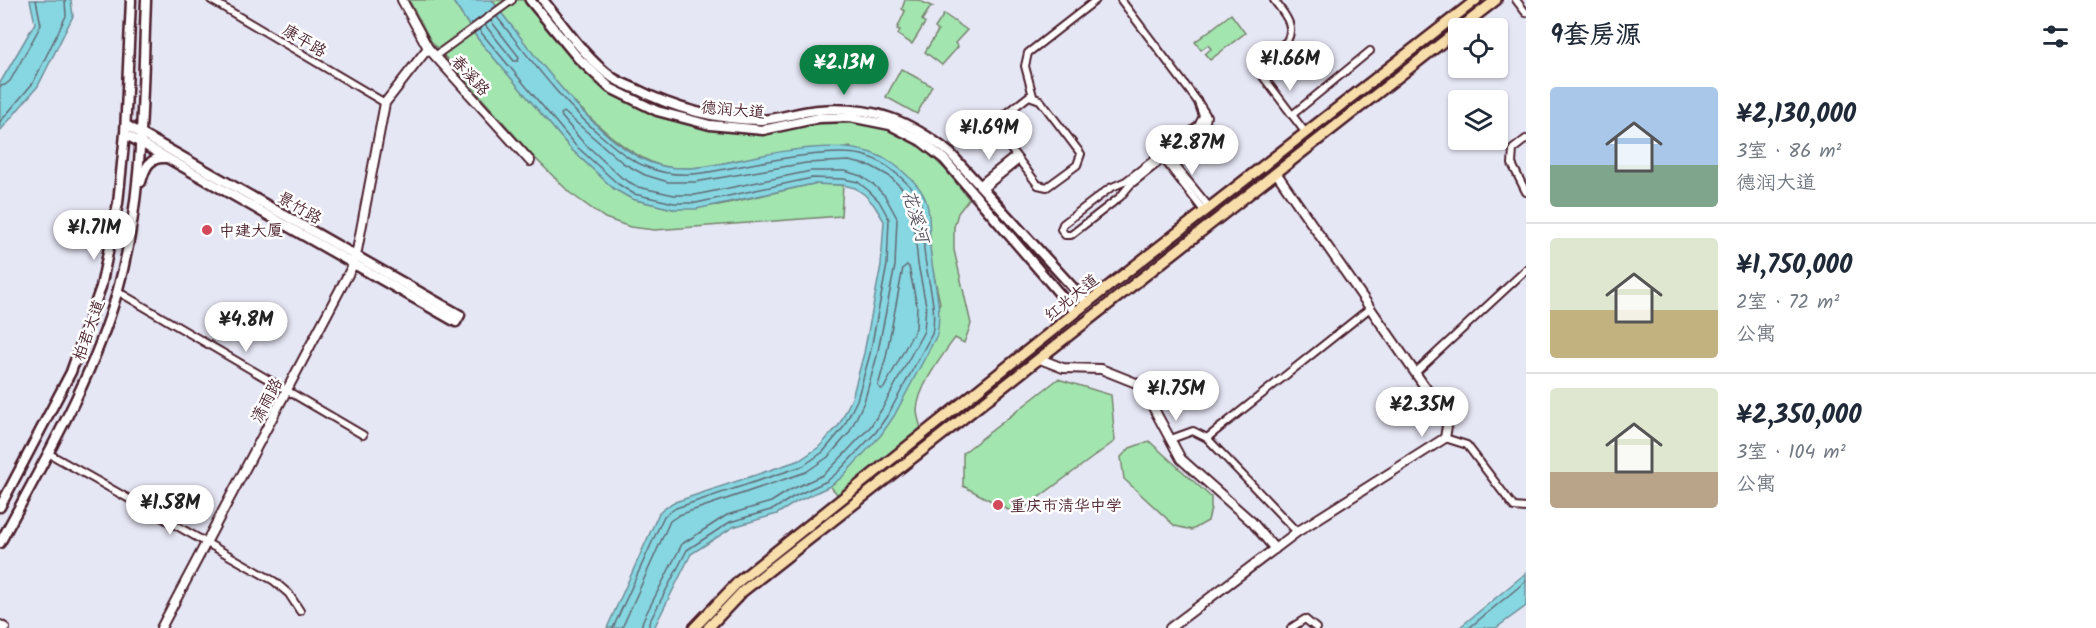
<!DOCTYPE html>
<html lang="zh">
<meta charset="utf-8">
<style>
:root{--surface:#fff;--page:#f2f2f3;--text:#1f2937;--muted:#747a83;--line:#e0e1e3;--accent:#0b8043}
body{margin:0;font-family:Kalam,"LXGW WenKai TC",sans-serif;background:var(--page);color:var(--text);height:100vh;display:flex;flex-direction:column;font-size:22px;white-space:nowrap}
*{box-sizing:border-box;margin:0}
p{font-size:20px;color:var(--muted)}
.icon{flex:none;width:33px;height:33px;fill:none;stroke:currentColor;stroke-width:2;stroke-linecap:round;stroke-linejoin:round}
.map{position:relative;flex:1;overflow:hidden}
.details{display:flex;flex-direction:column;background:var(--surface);width:570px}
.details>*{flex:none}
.controls{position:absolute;left:1448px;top:18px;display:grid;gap:12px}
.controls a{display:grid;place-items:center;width:60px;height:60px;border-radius:6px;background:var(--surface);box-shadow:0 2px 4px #0004;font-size:30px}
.price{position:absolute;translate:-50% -51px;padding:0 14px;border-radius:21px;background:#fff;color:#222;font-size:20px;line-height:39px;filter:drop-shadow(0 2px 3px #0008)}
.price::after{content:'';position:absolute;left:50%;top:36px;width:18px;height:14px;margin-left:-9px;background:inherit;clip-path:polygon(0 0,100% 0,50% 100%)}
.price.selected{background:var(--accent);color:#fff}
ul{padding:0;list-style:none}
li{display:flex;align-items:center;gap:18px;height:150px;padding:0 24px}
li+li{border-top:2px solid var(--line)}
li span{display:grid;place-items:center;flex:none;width:168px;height:120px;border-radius:6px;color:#555}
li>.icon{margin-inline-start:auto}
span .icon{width:72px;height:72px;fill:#fffc;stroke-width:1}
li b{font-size:26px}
h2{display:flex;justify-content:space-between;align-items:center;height:72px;padding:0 24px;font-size:26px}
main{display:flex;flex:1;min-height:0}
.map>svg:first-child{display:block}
</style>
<main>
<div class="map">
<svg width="1526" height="628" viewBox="0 0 1526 628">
<rect width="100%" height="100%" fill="#e6e7f5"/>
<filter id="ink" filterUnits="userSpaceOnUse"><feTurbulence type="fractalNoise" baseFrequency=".0167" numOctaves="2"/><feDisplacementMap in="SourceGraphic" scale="12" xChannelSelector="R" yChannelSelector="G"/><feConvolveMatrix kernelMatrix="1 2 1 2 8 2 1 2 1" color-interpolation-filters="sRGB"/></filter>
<g filter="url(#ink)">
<g fill="#a2e5af" stroke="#76826d" stroke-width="1.5">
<polygon points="409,0 452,0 478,39 571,149 614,189 632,199 673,209 719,205 813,184 843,185 841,216 655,230 630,227 605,218 570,193 533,156 431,41"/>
<path d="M492 0H523L575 61 609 90 657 115 710 129 763 132 820 122H850L889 130 919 145 945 169 969 199 958 213 954 227V250L971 324 964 343 955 338C942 356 918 387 917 410 917 416 920 423 921 429L838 495 830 486 842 477 940 303 931 262 928 213 850 147C815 149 780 153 745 159 721 163 697 170 673 168 614 163 524 48 492 0Z"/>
<polygon points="905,0 918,0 933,7 930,8 922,20 925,23 912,44 898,35 900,30 897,29 905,11 902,9"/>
<polygon points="944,14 967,30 955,43 958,47 942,65 925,52 938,31 935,28"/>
<polygon points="1231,14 1245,33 1210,60 1205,54 1211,49 1208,45 1201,50 1195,42"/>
<polygon points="901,69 932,86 917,114 886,97"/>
<polygon points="1058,379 1111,395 1115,441 1016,514 963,486 963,453"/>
<polygon points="1149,441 1211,497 1211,508 1208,521 1192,530 1175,526 1124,479 1121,457 1130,448"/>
</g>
<g fill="#86d7e1" stroke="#6e8d98" stroke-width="1.5">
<polygon points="30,0 71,0 73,16 38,86 0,131 0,83 35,23"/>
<path d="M452 0H492C503 16 516 31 528 47 557 84 605 144 649 162 678 173 705 167 734 161 783 151 859 132 900 169 909 177 919 185 924 196 931 210 929 230 930 246 932 277 943 304 937 335L894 416 881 435 842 477 830 486 796 502 777 514 733 527 691 554 654 628H607L659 513 672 503 800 460 819 447 839 425 852 398 864 353 881 265 884 221 874 205 865 195 855 188 843 185 813 184 696 209H673L632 199 614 189 571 149 478 39Z"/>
<polygon points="1526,573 1526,606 1496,628 1459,628"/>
</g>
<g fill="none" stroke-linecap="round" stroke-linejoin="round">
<g stroke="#626974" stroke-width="1.5">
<path d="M497 17C531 60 563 104 605 139 618 150 631 161 647 167 677 180 705 173 736 167 768 161 832 148 862 155 875 158 888 166 898 175 906 182 914 189 919 199 925 213 923 233 924 249 926 278 938 305 932 334L889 413 876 432 838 472 827 481 793 497 774 509 730 522 687 550 649 623V628"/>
<polyline points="485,25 514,61 518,61 519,57 491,21"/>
<polyline points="479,30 575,145 618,184 634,194 674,203 696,203 812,178 844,179 858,182 869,191 879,201 889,219 887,265 870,354 857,400 843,428 823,452 803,466 676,508 664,516 613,628"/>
<polyline points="0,86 5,85 10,81 41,25 36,0"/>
<polyline points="0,122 33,83 66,16 65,0"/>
<polygon points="907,265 909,267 917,306 916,328 884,388 881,389 878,386 886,357 903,268"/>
<polyline points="622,628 670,521 679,515 806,472 828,457 849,433 864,402 877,356 895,266 897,218 885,196 874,185 861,176 845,171 811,171 695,195 674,195 638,187 622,178 581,140 562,117 561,114 564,112 623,163 645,175 668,182 695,182 806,163 849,161 871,166 889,176 904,190 912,203 918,264 926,305 924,331 882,409 870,427 832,467 823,475 790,490 771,502 727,515 682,544 643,620 641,628"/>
<polyline points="1469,628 1526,581"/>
</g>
<g stroke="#4a1f2b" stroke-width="10">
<g id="minor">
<polyline points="211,0 385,103"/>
<polyline points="1121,0 1198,102"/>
<path d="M1274 0C1284 14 1296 25 1287 41L1255 66 1305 132"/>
<polyline points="1516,0 1526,13"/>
<polyline points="435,56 512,0"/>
<polygon points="1029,96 1040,100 1081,154 1077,165 1047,187 1038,185 997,131 1001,118"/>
<polyline points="1033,96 1025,66 1028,53 1096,0"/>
<polygon points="1198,102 1207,116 1206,122 1201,129 1130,185 1120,197 1071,235 1065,235 1061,229 1063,224 1110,188 1126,181 1198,126 1203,116"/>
<polyline points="1292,115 1370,51"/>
<polyline points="1526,139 1513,149 1512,164 1526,192"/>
<polyline points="1166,154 1209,207"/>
<polyline points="1162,157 1204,211"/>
<polyline points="979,185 1015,156"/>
<polyline points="983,189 1019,160"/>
<polyline points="117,291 363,435"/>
<polyline points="1415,373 1526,270"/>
<polyline points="1445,438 1467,445 1514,507 1526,508"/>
<polyline points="1171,439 1193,431 1207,438"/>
<polyline points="48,453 274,581 289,594 300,611"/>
<polyline points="1297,532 1207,438 1370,308"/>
<polyline points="1291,628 1305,619 1316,628"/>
</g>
</g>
<g stroke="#4a1f2b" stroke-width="12">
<g id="tertiary">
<polyline points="402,0 428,48 530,161"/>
<polyline points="1040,359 1063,368 1101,369 1141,385 1181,459 1252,522 1275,549"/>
<polyline points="0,625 5,628"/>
<polyline points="161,628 353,265 356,256 385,103 428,48"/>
<polyline points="1170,628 1297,532 1445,438 1448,420 1277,174"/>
</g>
</g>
<g stroke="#4a1f2b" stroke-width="13">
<g id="secondary">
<polyline points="530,0 578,58 610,88 657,111 710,125 763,130 819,118 850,117 890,125 921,141 944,159 1076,313"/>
<path d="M543 0C565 27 585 58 613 78 619 82 627 85 634 88 673 108 716 120 761 120 780 119 800 111 819 110 873 106 909 120 950 153L1087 303"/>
<polyline points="125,134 456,322 460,315 126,125"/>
<path d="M141 182C145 168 149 157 165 158"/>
<polyline points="0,507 71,372 101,287 118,203 125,134 131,0"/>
<path d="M0 543C43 462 92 381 117 293 144 198 142 98 146 0"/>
</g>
</g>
<g stroke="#4a1f2b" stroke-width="14">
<g id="primary">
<polyline points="1460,28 1496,0"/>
<polyline points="694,628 739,581 1087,303 1476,0"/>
<polyline points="708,628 743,591 1458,30"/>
</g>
</g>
<use href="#minor" stroke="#fff" stroke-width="6"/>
<use href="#tertiary" stroke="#fff" stroke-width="8"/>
<use href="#secondary" stroke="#fff" stroke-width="8"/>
<use href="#primary" stroke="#f8deab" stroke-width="9"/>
</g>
</g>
<g fill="#d1495b" stroke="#fff" stroke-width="2">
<circle cx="207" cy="230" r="6"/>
<circle cx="998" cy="505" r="6"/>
</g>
<g text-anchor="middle" stroke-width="5" stroke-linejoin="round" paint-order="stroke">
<g font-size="16" fill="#4a1f2b" stroke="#fff">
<text transform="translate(305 40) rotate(31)" y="6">康平路</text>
<text transform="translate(471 75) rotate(48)" y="6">春溪路</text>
<text transform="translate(733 109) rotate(5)" y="6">德润大道</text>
<text transform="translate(300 207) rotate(30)" y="6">景竹路</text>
<text transform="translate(1071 297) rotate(-39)" y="6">红光大道</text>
<text transform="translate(88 330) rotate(-70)" y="6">柏君大道</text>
<text transform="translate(266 400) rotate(-62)" y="6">潇雨路</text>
</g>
<g font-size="16" fill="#4a1f2b" stroke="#fff" text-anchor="start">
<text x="219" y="236">中建大厦</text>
<text x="1010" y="511">重庆市清华中学</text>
</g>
<g font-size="18" font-style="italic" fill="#5c5662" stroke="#fff">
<text transform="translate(916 216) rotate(74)" y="6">花溪河</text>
</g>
</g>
</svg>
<div class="controls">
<a><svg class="icon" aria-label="locate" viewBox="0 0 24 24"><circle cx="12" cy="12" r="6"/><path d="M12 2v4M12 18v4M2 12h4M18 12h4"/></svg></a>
<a><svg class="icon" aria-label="layers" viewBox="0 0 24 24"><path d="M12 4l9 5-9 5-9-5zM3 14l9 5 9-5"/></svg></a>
</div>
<b class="price" style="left:1290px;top:92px">¥1.66M</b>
<b class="price selected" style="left:844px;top:96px">¥2.13M</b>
<b class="price" style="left:989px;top:161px">¥1.69M</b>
<b class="price" style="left:1192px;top:176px">¥2.87M</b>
<b class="price" style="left:94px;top:261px">¥1.71M</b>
<b class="price" style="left:246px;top:353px">¥4.8M</b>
<b class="price" style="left:1176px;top:422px">¥1.75M</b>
<b class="price" style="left:1422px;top:438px">¥2.35M</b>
<b class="price" style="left:170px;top:536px">¥1.58M</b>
</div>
<section class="details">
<h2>9套房源<svg class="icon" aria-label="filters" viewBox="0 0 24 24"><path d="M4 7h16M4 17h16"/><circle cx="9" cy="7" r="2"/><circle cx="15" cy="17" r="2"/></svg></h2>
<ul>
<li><span style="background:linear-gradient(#a9c7e8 65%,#7fa58c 0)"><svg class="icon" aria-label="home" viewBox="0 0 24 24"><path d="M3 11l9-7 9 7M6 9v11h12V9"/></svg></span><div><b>¥2,130,000</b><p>3室 · 86 m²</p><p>德润大道</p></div></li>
<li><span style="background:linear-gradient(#dfe7d0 60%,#c2b280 0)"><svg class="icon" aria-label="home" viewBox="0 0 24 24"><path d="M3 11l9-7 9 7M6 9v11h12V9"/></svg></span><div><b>¥1,750,000</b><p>2室 · 72 m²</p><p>公寓</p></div></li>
<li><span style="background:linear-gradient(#dfe7d0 70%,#b9a48a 0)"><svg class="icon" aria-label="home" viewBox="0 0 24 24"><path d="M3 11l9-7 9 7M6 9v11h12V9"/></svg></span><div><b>¥2,350,000</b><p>3室 · 104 m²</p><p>公寓</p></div></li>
</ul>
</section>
</main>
